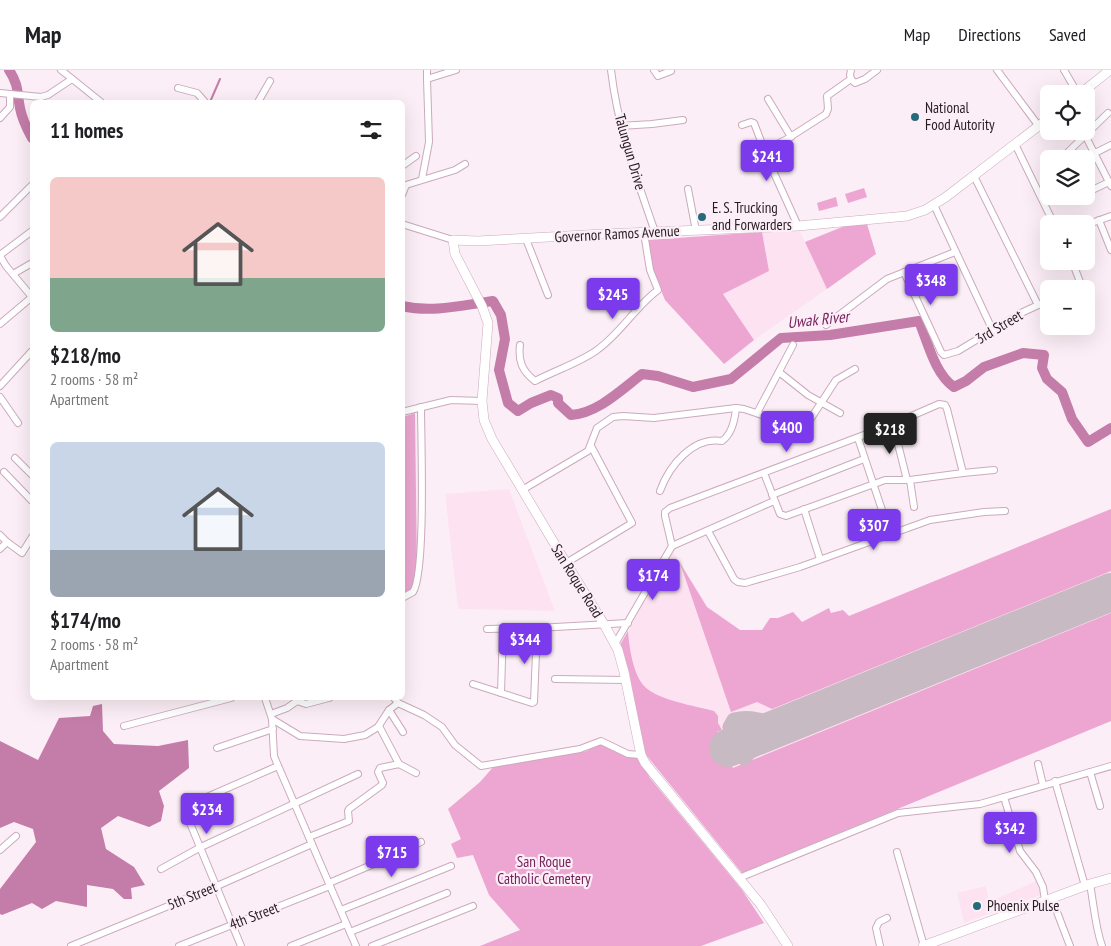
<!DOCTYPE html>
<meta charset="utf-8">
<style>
:root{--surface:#fff;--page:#f6f6f6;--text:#202124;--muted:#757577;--line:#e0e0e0;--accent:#7c3aed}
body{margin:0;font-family:"PT Sans Narrow",sans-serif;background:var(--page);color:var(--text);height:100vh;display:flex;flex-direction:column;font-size:19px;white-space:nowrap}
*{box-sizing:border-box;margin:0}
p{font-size:16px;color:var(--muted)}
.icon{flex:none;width:28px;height:28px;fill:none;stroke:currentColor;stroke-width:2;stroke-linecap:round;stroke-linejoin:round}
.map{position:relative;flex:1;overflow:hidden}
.panel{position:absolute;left:30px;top:30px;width:375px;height:600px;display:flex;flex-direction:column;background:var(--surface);border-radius:8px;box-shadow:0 5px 20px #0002}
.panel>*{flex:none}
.buttons{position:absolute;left:1040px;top:15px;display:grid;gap:10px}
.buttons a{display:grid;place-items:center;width:55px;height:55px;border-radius:8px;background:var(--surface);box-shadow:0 5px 20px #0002;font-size:25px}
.price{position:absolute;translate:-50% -42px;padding:0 11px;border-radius:5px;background:var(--accent);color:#fff;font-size:16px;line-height:32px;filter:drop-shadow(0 1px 2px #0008)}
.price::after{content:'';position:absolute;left:50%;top:30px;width:15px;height:11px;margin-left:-8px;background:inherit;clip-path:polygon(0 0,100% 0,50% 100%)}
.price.active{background:#222;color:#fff}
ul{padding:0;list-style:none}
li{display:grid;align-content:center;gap:10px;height:265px;padding:0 20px}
li span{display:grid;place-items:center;height:155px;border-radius:8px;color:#555}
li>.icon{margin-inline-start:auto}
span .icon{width:90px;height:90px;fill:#fffc;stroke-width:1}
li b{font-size:21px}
h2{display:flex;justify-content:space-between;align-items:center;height:60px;padding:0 20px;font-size:21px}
header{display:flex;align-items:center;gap:30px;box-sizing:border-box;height:70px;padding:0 25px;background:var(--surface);border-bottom:1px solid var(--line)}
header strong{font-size:24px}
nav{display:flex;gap:28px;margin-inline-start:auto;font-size:18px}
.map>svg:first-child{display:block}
</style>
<header>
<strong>Map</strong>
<nav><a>Map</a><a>Directions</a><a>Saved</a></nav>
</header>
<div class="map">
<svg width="1111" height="876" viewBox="0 0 1111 876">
<rect width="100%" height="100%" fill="#fceef6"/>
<g fill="#fde3f2">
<polygon points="799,159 827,219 754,270 723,223 769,201 762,162"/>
<polygon points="509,419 555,541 458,539 445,424"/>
<polygon points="1111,439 1111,651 742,803 647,686 643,677 629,601 620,575 672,480 707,537 740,560 759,561 763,559 770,548 778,548 793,542 802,552 829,538 831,543 843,540 849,546"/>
<polygon points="1036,811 1041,825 964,853 957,823 986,816 989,832"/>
</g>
<g fill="#eca6d1">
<polygon points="864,118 867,127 848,133 845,124"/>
<polygon points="836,127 838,136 819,141 817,133"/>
<polygon points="867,154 876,184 827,219 805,172 847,155"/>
<polygon points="762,162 769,201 723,224 754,270 724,294 665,230 653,201 648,170"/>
<path d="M415 343 417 499C414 510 412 521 403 527V347Z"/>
<polygon points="1111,439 1111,501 772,639 757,632 731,642 680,493 707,537 740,560 762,560 770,548 778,548 793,542 802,552 829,538 831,543 843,540 849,546"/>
<path d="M1111 543V651L742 803 647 686 643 677 629 601 620 575 628 561C629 576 633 605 645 617 658 630 695 636 714 641L718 646V653L722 660 717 662 733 698Z"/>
<polygon points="598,673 603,674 638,688 650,708 742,820 764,853 701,876 480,876 520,860 489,825 473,785 457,788 451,774 461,769 448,739 480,712 495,695 587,681"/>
</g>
<polygon fill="#c47ca9" points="102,634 103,661 114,674 158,676 188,670 189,698 159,721 164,736 161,751 149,757 118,746 101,758 106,779 134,797 145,815 131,818 132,829 124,829 113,819 87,815 87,837 56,831 42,839 32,833 2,845 0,844 0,819 36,772 33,759 14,752 0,758 0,671 38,690 59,648 90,646 93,636"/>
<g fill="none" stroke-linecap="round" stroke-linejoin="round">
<polyline stroke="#c47ca9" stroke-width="2" points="210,32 220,9"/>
<g stroke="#c47ca9" stroke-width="10">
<path d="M9 0C19 15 17 23 20 38 22 49 27 59 32 68"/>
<path d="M402 236C433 243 463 235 493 231L501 245 505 269 499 300 508 333 518 341 531 333 551 325 558 328V333L571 345C598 343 621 320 642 304L658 306 693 317 731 309 781 268 830 265 919 251C928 273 935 304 954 317L966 311 984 297 1023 283 1044 285 1042 298 1047 309 1062 322 1072 349 1088 372 1111 358"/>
</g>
<g stroke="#c8bac2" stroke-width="15">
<path d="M742 665C735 672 736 682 744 688L766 663"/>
<path d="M758 666 735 665 730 657 734 650C750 646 765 651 780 657"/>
</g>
<polyline stroke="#c8bac2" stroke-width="38" points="728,678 1111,522"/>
<g stroke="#cbaabd" stroke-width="8">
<g id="minor">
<polyline points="61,0 101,32"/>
<polyline points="427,0 427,9"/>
<path d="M611 0C618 59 636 107 655 162"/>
<polyline points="654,0 658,6 671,1"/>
<polyline points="997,0 1038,55"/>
<polyline points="1064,0 1078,24"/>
<polyline points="851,9 855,13 865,9 877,0"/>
<polyline points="178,18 197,23 205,32"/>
<polyline points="0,23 41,27 48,25 72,9"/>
<polyline points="768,29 791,67"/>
<polyline points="258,32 270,11"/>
<polyline points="1086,46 1094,56"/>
<polyline points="0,48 10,37 10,24"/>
<polyline points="742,55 751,52 754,53 769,92 798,156"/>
<polyline points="620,56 652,54 683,50"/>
<polyline points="1085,65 1111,116"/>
<polyline points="1015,74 1054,154"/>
<polyline points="764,81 787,69 826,44 828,39 827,26 851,9 850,5 851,0"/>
<polyline points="1095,83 1111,75"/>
<polyline points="1066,84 1108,43"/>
<polyline points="402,96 416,86"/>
<polyline points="974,106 1038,235"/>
<polyline points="422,109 429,72 427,9 456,0"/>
<polyline points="688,119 696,161"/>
<polyline points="1086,123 1109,112"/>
<polyline points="402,125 406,115 455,100 465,94"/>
<polyline points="1074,128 1079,126"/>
<polyline points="934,135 993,261"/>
<polyline points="0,147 32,115"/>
<polyline points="1099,150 1111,180"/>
<polyline points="402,154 453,170"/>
<polyline points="1086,155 1111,146"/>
<polyline points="526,169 548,225"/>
<polyline points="0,185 32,161"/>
<polyline points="0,186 6,196 32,227"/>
<polyline points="904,202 941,282 944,285 958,281 1021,243 1049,230"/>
<polyline points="13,204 32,193"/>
<polyline points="1070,219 1080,212 1072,191"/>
<polyline points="0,254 32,227"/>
<polyline points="826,255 887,209 955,182"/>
<path d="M520 275C518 291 522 301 535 311 554 301 581 292 597 280 621 263 635 237 658 220L650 200 644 163"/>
<polyline points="779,302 808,325 840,343"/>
<polyline points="0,316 32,281"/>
<polyline points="0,327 18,353"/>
<polyline points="402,342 451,330 482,331"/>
<polyline points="757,343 793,275"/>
<polyline points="893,354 907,410"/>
<polyline points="858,368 890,464"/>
<polyline points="15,388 32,405"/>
<polyline points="4,402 32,431"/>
<polyline points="963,403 994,400"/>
<polyline points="910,410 914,437"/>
<polyline points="522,420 588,381 597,358 613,347 623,346 654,348 736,338 744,339 804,359 836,310 855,299"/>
<path d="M660 421C669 396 693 366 722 371 732 364 735 349 736 338"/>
<polyline points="772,425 864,389"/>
<polyline points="804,439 820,489"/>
<polyline points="708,461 734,509 738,512 745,513 800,497 930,450 984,442 1005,441"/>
<polyline points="0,465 7,472"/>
<polyline points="672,476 665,446 665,442 670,438 893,354 939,334 945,335 947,339 963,403 910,410 885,410 786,446 780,444 764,403"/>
<polyline points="0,479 7,472 22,483 32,467"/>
<polyline points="566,493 632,453 591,376"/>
<path d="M402 528 413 522C426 503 421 367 421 337"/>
<polyline points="487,559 537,558 628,553"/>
<polyline points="615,574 672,476 774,431"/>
<polyline points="555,609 626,610"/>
<polyline points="473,614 501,623 503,558"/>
<polyline points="501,623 532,633 534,632 537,558"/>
<polyline points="265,628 272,649 274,686 276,691 356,876"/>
<polyline points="394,628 398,633 424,645 442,657 455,675 481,696 580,679 601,671 628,684 641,685"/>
<polyline points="389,640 403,662"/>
<polyline points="271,644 287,638 297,631 306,634 329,628"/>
<polyline points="272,649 300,666 344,669 365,665 378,657 389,640 398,633"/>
<polyline points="124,656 231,628"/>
<polyline points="379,656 399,694"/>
<polyline points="217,678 273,659"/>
<polyline points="1038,694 1043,715"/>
<polyline points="1090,702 1100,736"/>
<polyline points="1055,711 1085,816"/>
<polyline points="1004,727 1020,781 1036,802 1043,817 1045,831"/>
<polyline points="309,767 349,751 348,741 349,739 382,715 383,713 378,702 380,698 399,694 416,703"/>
<polyline points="0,780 16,766"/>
<polyline points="897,782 924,876"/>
<polyline points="161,799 201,777 358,704"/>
<polyline points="739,808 898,743 980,734 1111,696"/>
<polyline points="329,813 388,788 421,772"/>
<path d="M1090 814C1094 836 1095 856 1102 876"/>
<polyline points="1052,829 1070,876"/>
<polyline points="341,840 451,796"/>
<polyline points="350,862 447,823"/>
<polyline points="71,876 217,816 312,774"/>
<polyline points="179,876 330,816"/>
<polyline points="241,876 185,741 187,736 191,734 278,696"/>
<polyline points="291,876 346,854"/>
<polyline points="372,876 473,836"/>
<polyline points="880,876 876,858 879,852 887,848"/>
</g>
</g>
<g stroke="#cbaabd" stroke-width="10">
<g id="major">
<polyline points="1080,24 1110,0"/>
<polyline points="788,876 761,835 645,693 641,685 624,602 618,580 605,556 566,493 492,369 484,350 482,331 488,253 482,236 455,184 453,170 478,171 603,164 798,156 907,146 925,140 946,127 1049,48"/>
<polyline points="923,876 1090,814 1111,808"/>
</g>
</g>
<use href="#minor" stroke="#fff" stroke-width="6"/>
<use href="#major" stroke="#fff" stroke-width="9"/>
</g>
<g fill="#256b7a" stroke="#fceef6" stroke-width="2">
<circle cx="915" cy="47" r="5"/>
<circle cx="702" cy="147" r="5"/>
<circle cx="977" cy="836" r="5"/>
</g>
<g text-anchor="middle" stroke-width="4.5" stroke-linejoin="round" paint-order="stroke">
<g font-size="15" fill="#281c23" stroke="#fceef6" text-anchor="start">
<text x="925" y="43">National<tspan x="925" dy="17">Food Autority</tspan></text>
<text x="712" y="143">E. S. Trucking<tspan x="712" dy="17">and Forwarders</tspan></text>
<text x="987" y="841">Phoenix Pulse</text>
</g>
<g font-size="15" fill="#281c23" stroke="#fceef6">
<text transform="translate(630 82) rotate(74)" y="5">Talungun Drive</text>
<text transform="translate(617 164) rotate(-3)" y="5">Governor Ramos Avenue</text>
<text transform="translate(999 257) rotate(-31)" y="5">3rd Street</text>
<text transform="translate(577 511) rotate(58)" y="5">San Roque Road</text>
<text transform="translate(192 826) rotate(-22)" y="5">5th Street</text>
<text transform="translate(254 846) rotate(-21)" y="5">4th Street</text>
</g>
<g font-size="15" fill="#76205c" stroke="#fceef6">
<text x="544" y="797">San Roque<tspan x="544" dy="17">Catholic Cemetery</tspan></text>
</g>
<g font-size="16" font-style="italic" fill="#751f5b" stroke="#fceef6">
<text transform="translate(818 249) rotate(-6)" y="6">Uwak River</text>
</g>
</g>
</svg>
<div class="buttons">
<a><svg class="icon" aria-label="locate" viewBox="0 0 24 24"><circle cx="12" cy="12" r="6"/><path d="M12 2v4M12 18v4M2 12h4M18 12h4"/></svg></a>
<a><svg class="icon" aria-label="layers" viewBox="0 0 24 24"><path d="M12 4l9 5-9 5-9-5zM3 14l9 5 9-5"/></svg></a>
<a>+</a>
<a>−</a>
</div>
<b class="price" style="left:767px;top:112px">$241</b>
<b class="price" style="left:931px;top:236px">$348</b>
<b class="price" style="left:613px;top:250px">$245</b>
<b class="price" style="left:787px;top:383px">$400</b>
<b class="price active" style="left:890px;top:385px">$218</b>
<b class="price" style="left:874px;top:481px">$307</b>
<b class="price" style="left:653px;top:531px">$174</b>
<b class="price" style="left:525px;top:595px">$344</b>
<b class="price" style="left:207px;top:765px">$234</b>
<b class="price" style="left:1010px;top:784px">$342</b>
<b class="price" style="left:392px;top:808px">$715</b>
<section class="panel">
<h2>11 homes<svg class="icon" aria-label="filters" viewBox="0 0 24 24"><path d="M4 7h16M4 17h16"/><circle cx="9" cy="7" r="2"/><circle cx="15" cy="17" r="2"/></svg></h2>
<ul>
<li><span style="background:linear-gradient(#f6c9c9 65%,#7fa58c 0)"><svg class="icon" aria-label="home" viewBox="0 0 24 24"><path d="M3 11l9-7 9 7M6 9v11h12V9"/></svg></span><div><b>$218/mo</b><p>2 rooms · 58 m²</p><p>Apartment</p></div></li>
<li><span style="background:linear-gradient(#c9d6e8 70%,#9aa5b1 0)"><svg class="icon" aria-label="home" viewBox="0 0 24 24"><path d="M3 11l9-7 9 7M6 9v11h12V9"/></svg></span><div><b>$174/mo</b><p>2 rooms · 58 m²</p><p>Apartment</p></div></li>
</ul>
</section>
</div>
